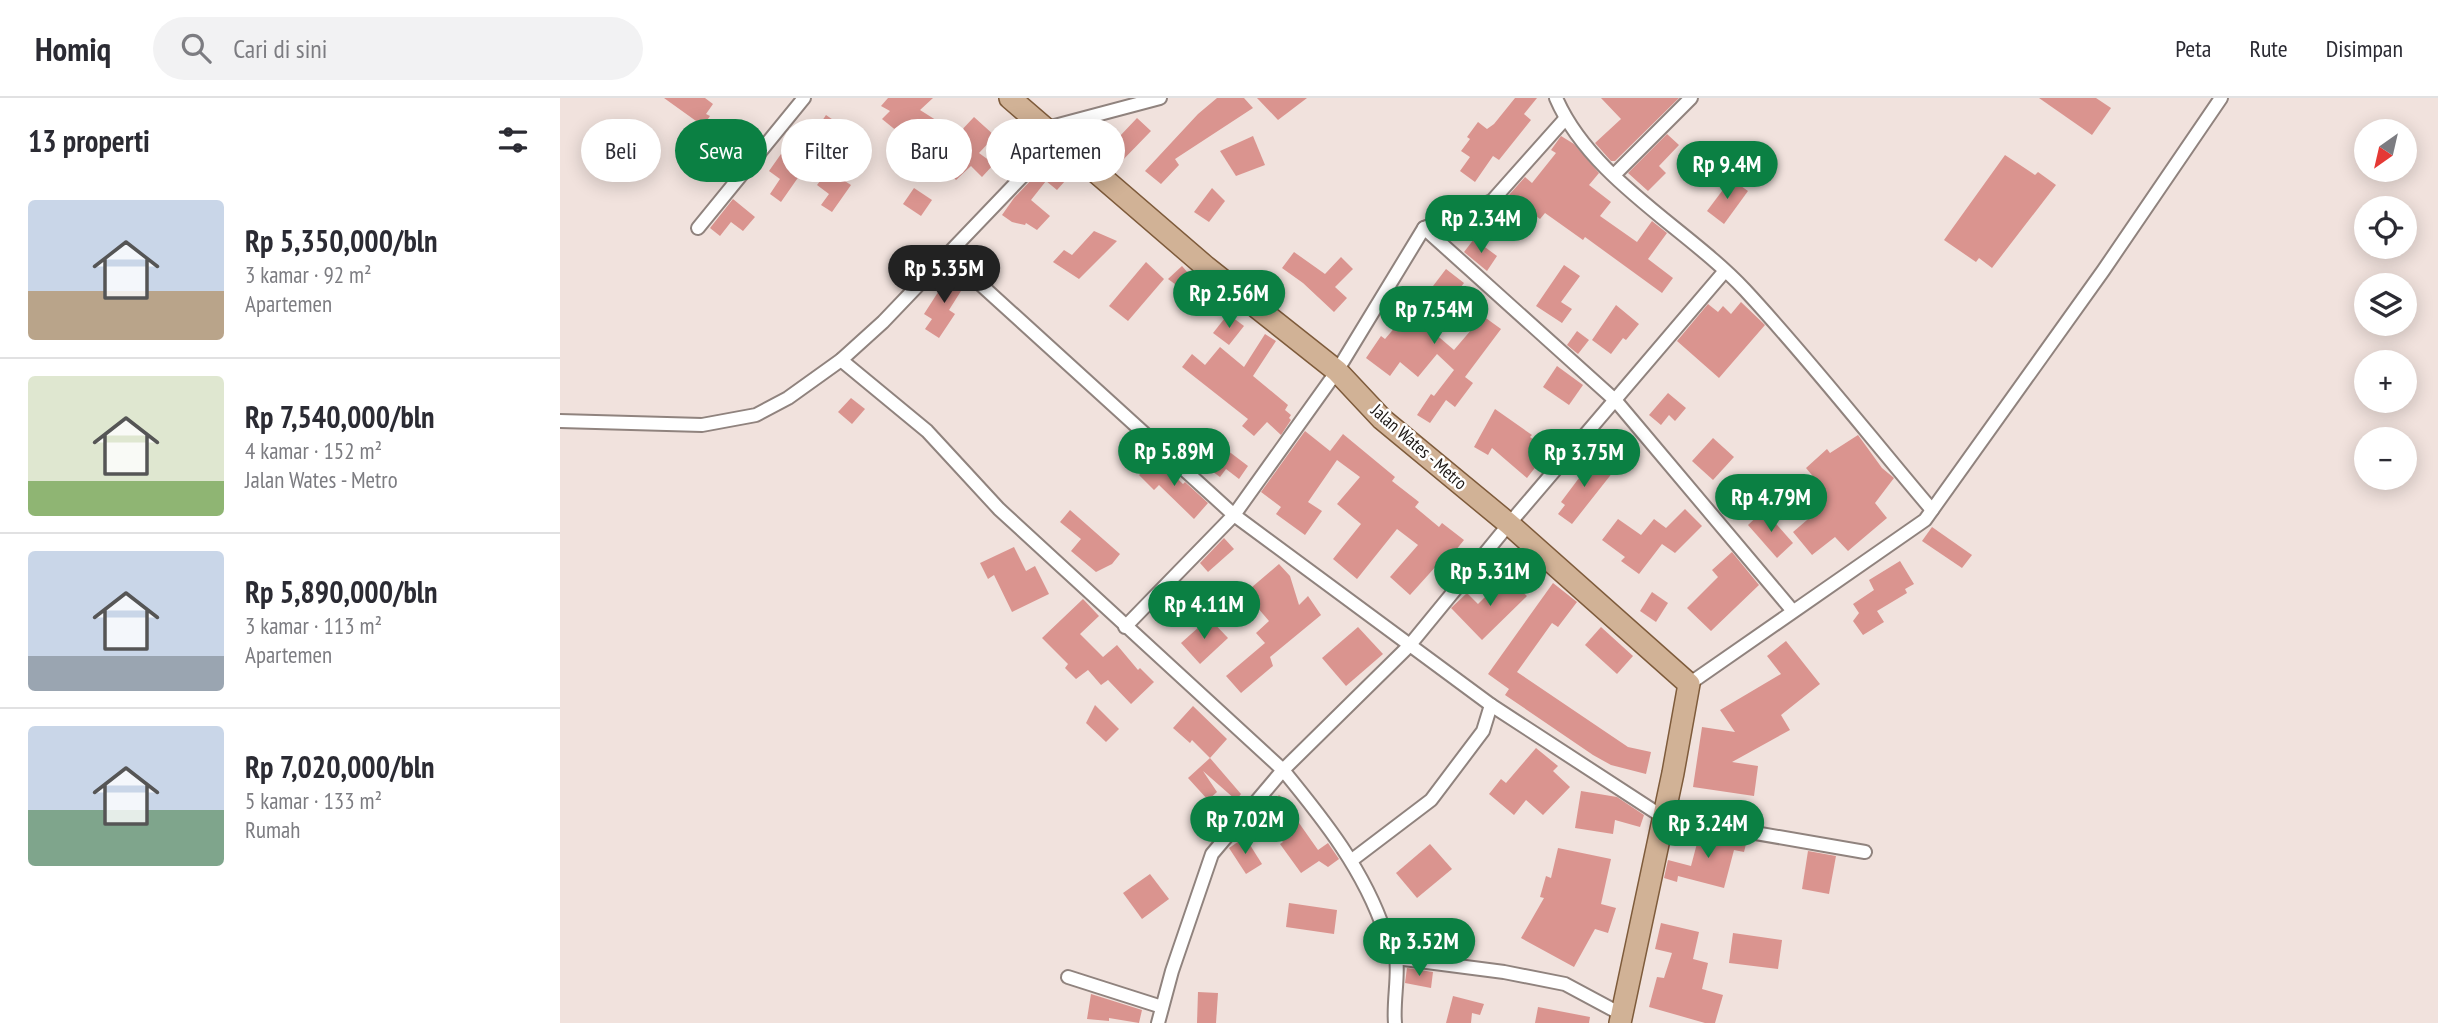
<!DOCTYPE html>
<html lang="id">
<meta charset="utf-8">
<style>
:root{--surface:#fff;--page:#f2f2f3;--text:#2b2b33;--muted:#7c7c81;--line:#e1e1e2;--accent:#0b8043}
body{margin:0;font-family:"PT Sans Narrow",sans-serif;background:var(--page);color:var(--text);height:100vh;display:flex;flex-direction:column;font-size:26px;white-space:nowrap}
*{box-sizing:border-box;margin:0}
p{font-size:23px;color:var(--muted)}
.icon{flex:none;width:38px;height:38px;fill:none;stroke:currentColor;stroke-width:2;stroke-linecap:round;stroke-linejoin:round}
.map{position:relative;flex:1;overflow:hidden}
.drawer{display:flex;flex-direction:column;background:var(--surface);width:560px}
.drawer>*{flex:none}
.banner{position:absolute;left:21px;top:21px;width:665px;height:63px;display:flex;gap:14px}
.needle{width:46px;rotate:214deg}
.fabs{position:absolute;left:1794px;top:21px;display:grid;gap:14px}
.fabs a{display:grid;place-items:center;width:63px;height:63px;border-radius:50%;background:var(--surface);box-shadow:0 4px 18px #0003;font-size:35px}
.price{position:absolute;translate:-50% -60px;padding:0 16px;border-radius:24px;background:var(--accent);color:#fff;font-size:23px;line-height:46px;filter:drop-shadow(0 2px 4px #0008)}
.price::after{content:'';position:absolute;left:50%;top:42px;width:21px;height:16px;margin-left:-10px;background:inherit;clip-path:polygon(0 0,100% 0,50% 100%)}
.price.on{background:#222;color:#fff}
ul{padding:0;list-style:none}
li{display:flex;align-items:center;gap:21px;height:175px;padding:0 28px}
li+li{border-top:2px solid var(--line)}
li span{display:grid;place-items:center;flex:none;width:196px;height:140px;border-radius:7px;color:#555}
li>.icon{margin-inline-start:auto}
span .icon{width:84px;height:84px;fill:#fffc;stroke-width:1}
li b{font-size:30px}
h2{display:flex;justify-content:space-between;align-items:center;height:84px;padding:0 28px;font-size:30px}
.pill{padding:0 24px;border-radius:32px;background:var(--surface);box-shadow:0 4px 18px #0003;font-size:24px;line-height:63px}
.pill.on{background:var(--accent);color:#fff}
header{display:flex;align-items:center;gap:42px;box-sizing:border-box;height:98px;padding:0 35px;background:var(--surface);border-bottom:2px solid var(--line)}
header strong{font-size:33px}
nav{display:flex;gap:38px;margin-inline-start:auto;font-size:24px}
.search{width:490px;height:63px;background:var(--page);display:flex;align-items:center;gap:18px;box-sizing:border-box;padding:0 24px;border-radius:38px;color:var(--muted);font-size:26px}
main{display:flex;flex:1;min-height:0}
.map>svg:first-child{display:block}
</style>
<header>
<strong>Homiq</strong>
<div class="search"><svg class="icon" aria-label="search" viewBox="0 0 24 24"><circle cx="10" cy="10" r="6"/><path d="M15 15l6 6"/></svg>Cari di sini</div>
<nav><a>Peta</a><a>Rute</a><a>Disimpan</a></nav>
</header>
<main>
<section class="drawer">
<h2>13 properti<svg class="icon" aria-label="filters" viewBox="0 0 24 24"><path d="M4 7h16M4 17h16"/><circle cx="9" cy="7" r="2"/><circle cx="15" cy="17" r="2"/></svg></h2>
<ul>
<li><span style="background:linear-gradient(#c9d6e8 65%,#b9a48a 0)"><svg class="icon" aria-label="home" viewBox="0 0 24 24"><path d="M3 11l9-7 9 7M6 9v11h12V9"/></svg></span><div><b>Rp 5,350,000/bln</b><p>3 kamar · 92 m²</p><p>Apartemen</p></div></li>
<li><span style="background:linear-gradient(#dfe7d0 75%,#8fb573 0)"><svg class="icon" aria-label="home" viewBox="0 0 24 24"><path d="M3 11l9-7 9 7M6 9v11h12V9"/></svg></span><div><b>Rp 7,540,000/bln</b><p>4 kamar · 152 m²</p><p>Jalan Wates - Metro</p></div></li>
<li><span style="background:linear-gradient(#c9d6e8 75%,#9aa5b1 0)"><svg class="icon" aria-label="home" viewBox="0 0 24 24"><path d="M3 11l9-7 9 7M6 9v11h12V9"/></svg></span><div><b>Rp 5,890,000/bln</b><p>3 kamar · 113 m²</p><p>Apartemen</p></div></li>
<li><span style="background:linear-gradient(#c9d6e8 60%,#7fa58c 0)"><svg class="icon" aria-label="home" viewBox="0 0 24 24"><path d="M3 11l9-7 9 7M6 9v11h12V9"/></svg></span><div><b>Rp 7,020,000/bln</b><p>5 kamar · 133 m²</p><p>Rumah</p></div></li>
</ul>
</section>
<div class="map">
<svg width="1878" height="925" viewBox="0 0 1878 925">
<rect width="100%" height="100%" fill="#f1e2dd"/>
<g fill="#da948f">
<polygon points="104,0 145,0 153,6 146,16 150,18 143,28"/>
<polygon points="328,0 373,0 360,12 398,36 414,19 435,38 419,55 434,66 422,79 411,68 396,82 375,60 391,56 347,23 338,34 322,21 330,13 321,8"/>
<polygon points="657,0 684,0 693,10 615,61 619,67 601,86 585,73 638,16"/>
<polygon points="697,0 747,0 718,22"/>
<polygon points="955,0 977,0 964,16 971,22 939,62 933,58 915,84 900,73 910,59 901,53 910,41 907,39 918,24 927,31 934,26"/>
<polygon points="1041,0 1119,0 1055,63 1051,63 1035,45 1061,21"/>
<polygon points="1479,0 1536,0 1551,10 1532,37"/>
<polygon points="266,17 279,26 265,47 252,38"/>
<polygon points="577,20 591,33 558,67 525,37 534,27 541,25 559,39"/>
<polygon points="1107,36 1119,47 1099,68 1106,75 1088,93 1068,75"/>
<polygon points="693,38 705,67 676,78 660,53"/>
<polygon points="1001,38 1014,46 1039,75 1029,87 1051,104 1040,118 1077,144 1092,123 1107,135 1088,161 1113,180 1102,195 1025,139 1023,142 985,115 980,121 949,97 965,79 972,85 996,55 991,52"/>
<polygon points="221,56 244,71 221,104 210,96 220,81 209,73"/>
<polygon points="1445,57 1475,77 1478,74 1496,87 1432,170 1419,160 1416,164 1384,142"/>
<polygon points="493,59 513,74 497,92 486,83 471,102 490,118 477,132 466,125 465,127 452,124 442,117 454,100"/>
<polygon points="266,75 271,79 274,76 291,87 272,114 261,107 269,96 257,87"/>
<polygon points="1171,81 1188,93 1164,126 1147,113"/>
<polygon points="354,90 372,102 361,118 343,106"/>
<polygon points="652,90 665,103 649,124 634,114"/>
<polygon points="173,101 195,119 183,133 171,124 160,138 150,130"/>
<polygon points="534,133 557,143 519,181 493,164 504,152 512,157"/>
<polygon points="914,141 937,158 927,173 904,154"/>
<polygon points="734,154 765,176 781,159 793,171 775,189 787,200 774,214 743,185 722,170"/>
<polygon points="586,164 604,181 568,223 549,208"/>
<polygon points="1004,167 1020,178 1001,204 1012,211 1002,225 976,208"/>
<polygon points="622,168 635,183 627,195 608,181"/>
<polygon points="886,171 904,185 887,207 885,205 866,228 894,252 923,218 941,231 905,279 913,285 895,309 886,302 870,325 857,317 871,296 874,298 894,272 877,256 858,279 840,264 830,278 806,260 821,238 825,241 854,207 857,209"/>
<polygon points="391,174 406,185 389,212 395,216 379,240 365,231 372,221 364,216"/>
<polygon points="1181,204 1205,227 1159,280 1117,243 1148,206 1158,214 1163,208 1171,216"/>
<polygon points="1056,207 1079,226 1066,242 1063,240 1051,256 1032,242"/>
<polygon points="668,216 684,228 669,247 653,235"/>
<polygon points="1017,233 1029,242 1018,256 1007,247"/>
<polygon points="705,236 716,243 693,278 728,307 725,312 731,317 729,320 731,322 721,337 707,324 694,338 682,328 688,321 622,269 632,256 645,267 660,249 684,269"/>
<polygon points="997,268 1023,287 1009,307 983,289"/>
<polygon points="1108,295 1126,310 1115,323 1109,317 1101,327 1089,317"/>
<polygon points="291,300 305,311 292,326 278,314"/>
<polygon points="935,311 972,337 970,339 988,353 967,380 932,350 928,357 914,349"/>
<polygon points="624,332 658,356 663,349 688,368 679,381 666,371 660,379 615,346"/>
<polygon points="745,333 770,353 783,336 835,379 832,383 859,404 855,409 879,429 882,425 904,442 883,468 878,466 850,497 830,479 858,447 837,431 797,481 773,461 801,426 777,406 800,379 777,362 748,404 762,413 745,437 716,416 721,409 701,394"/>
<polygon points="1298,337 1322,370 1334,380 1315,405 1327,420 1288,453 1275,439 1252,457 1233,434 1254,416 1244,403 1262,389 1246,370 1267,351 1270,355"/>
<polygon points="1153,340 1174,359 1153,382 1132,363"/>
<polygon points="1027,357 1053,374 1012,426 998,416 1005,407 1001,404 1025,372 1019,369"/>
<polygon points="596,360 623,386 625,384 648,405 634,421 599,387 594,392 579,377"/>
<polygon points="1125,411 1142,428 1115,455 1102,446 1079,476 1061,463 1065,459 1042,442 1058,421 1081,437 1094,421 1106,430"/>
<polygon points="510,412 560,456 552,466 536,474 511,453 521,441 500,424"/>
<polygon points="1204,412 1233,445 1217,460 1188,427"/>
<polygon points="1372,429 1412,457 1402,470 1362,443"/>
<polygon points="664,440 674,451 648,474 640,465"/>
<polygon points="454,449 466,473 475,468 489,496 452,514 434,477 428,481 420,465"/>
<polygon points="1172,454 1199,487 1151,533 1127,510 1158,479 1152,472"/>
<polygon points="1340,463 1354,486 1345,491 1347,495 1317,513 1324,524 1303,537 1293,523 1299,515 1293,506 1314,492 1309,482"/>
<polygon points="719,466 730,478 739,507 748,498 761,517 710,559 713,568 681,595 666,578 705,545 696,535 709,523 685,495"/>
<polygon points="946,478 967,498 922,542 891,510 907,495 918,506"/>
<polygon points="993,485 1017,504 998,529 992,525 957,574 1068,649 1091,654 1086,676 1051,667 1033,657 945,597 949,591 928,576"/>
<polygon points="1092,494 1108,505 1096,524 1080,513"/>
<polygon points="523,501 539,518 520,536 543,559 557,547 578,572 580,570 594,584 571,606 548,582 541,587 528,572 516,581 505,570 508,566 482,540"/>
<polygon points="649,520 668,540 640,566 621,545"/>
<polygon points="798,529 823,556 786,588 762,560"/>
<polygon points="1041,529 1073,558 1057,576 1025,547"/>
<polygon points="1226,543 1260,586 1221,617 1230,632 1172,664 1198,668 1194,698 1133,689 1142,629 1175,634 1160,612 1221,576 1207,558"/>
<polygon points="535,607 559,631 546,644 526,625"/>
<polygon points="633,608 667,641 650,660 632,642 630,645 613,630"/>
<polygon points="976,650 998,668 993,673 1010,689 983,717 966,702 954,717 929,696 941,681 946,685"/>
<polygon points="650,660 681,696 676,702 643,673 657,694 648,702 628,680"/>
<polygon points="1021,693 1057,699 1084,717 1080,729 1055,722 1053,736 1015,730"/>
<polygon points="719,697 735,712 732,715 758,752 768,745 779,761 768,769 759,763 741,775 720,746 723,744 697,721"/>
<polygon points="1140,734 1187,742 1184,754 1174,752 1164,790 1118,778 1117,784 1104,780 1108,762 1131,768"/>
<polygon points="685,739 702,766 686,776 669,750"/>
<polygon points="870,746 892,771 857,800 836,775"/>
<polygon points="998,750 1051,761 1041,806 1056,810 1048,835 1035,831 1014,869 961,840 984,800 980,799 986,778 991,780"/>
<polygon points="1248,753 1276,758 1269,796 1242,791"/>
<polygon points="590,776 609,801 582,821 563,795"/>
<polygon points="729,805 777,812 774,836 726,829"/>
<polygon points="1101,825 1139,834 1133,861 1148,865 1142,891 1163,897 1155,925 1145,925 1089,909 1097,879 1104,880 1112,855 1095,851"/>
<polygon points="1173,835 1222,842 1218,871 1169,865"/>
<polygon points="847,870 873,874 871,890 845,885"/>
<polygon points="638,894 658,895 656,925 637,925"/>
<polygon points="531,896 582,912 579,925 549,920 549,923 527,921"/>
<polygon points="893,898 924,906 920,917 912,915 911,925 886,925"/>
<polygon points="978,909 1030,919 1029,925 975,925"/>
</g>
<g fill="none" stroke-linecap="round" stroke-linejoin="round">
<g stroke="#90837e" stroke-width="16">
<g id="minor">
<path d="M996 0C1031 81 1127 130 1185 192 1250 262 1310 339 1372 412"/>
<polyline points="487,30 600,0"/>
<polyline points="1054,77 1131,0"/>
<polyline points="138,130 244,0"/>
<polyline points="864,130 1056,303 1232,512"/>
<polyline points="386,155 674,417 931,607 1103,719 1305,754"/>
<path d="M281 262 367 333 439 411 723 672C764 722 804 772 825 835 828 843 834 852 836 860 839 876 833 905 835 925"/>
<polyline points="0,323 142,327 196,317 228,300 281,262 323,224 498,41"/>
<polyline points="565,529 674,417 777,273 864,130 932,103 1005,21"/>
<polyline points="1129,586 1365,422 1543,173 1661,0"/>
<polyline points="792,762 871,702 923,633 931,607"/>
<polyline points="836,860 944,874 1005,886 1061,916"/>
<polyline points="508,879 602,909"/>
<polyline points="598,925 612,873 652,756 723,672 849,548 949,426 1164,174"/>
</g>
</g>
<g stroke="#7e5b3b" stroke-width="24">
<polyline id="primary" points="450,0 646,169 777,273 822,321 949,426 1129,586 1113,675 1060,925"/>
</g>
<use href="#minor" stroke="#fff" stroke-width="12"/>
<use href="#primary" stroke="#d1b296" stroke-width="21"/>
</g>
<g text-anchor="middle" stroke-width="5" stroke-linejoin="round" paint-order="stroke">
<g font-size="18" fill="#1c1715" stroke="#fff">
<text transform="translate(859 349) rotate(41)" y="6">Jalan Wates - Metro</text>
</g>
</g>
</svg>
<div class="fabs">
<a><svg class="needle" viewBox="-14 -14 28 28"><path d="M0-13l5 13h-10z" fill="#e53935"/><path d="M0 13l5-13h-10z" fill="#7c7c81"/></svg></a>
<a><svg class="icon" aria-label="locate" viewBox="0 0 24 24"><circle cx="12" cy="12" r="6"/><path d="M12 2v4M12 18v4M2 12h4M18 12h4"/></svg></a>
<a><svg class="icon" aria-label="layers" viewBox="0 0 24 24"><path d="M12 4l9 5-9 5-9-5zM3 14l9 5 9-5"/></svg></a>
<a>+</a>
<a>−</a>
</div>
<b class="price" style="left:1167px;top:103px">Rp 9.4M</b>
<b class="price" style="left:921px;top:157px">Rp 2.34M</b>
<b class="price on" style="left:384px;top:207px">Rp 5.35M</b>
<b class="price" style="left:669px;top:232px">Rp 2.56M</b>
<b class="price" style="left:874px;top:248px">Rp 7.54M</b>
<b class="price" style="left:614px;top:390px">Rp 5.89M</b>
<b class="price" style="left:1024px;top:391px">Rp 3.75M</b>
<b class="price" style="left:1211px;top:436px">Rp 4.79M</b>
<b class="price" style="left:930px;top:510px">Rp 5.31M</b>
<b class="price" style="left:644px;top:543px">Rp 4.11M</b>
<b class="price" style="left:685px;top:758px">Rp 7.02M</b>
<b class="price" style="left:1148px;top:762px">Rp 3.24M</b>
<b class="price" style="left:859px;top:880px">Rp 3.52M</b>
<div class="banner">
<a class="pill">Beli</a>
<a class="pill on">Sewa</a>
<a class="pill">Filter</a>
<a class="pill">Baru</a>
<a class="pill">Apartemen</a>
</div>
</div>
</main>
